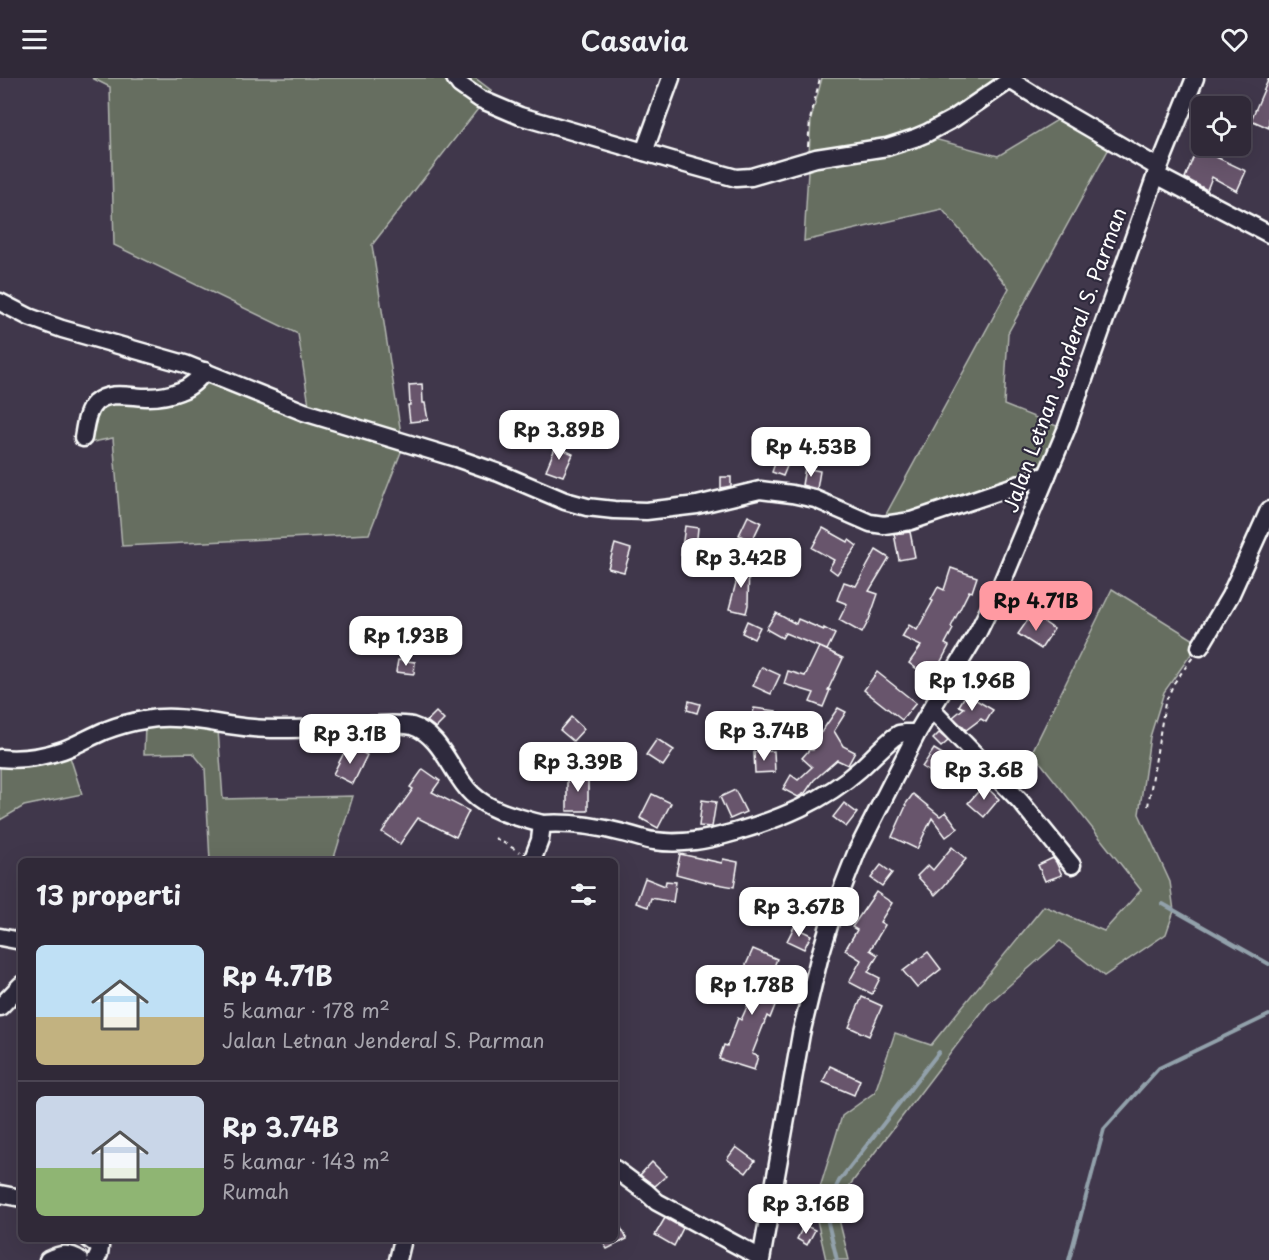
<!DOCTYPE html>
<html lang="id">
<meta charset="utf-8">
<style>
:root{--surface:#302938;--page:#383140;--text:#f1f3f6;--muted:#a8a6ae;--line:#4b4553;--accent:#ff9aa2}
body{margin:0;font-family:"Playpen Sans",sans-serif;background:var(--page);color:var(--text);height:100vh;display:flex;flex-direction:column;font-size:22px;white-space:nowrap}
*{box-sizing:border-box;margin:0}
p{font-size:20px;color:var(--muted)}
.icon{flex:none;width:33px;height:33px;fill:none;stroke:currentColor;stroke-width:2;stroke-linecap:round;stroke-linejoin:round}
.map{position:relative;flex:1;overflow:hidden}
.sheet{position:absolute;left:18px;top:780px;width:600px;height:384px;display:flex;flex-direction:column;background:var(--surface);border-radius:9px;box-shadow:0 6px 24px #0002,0 0 0 2px var(--line)}
.sheet>*{flex:none}
.tools{position:absolute;left:1191px;top:18px;display:grid;gap:12px}
.tools a{display:grid;place-items:center;width:60px;height:60px;border-radius:9px;background:var(--surface);box-shadow:0 6px 24px #0002,0 0 0 2px var(--line);font-size:30px}
.price{position:absolute;translate:-50% -51px;padding:0 14px;border-radius:12px;background:#fff;color:#222;font-size:20px;line-height:39px;filter:drop-shadow(0 2px 3px #0008)}
.price::after{content:'';position:absolute;left:50%;top:36px;width:18px;height:14px;margin-left:-9px;background:inherit;clip-path:polygon(0 0,100% 0,50% 100%)}
.price.on{background:var(--accent);color:#111}
ul{padding:0;list-style:none}
li{display:flex;align-items:center;gap:18px;height:150px;padding:0 18px}
li+li{border-top:2px solid var(--line)}
li span{display:grid;place-items:center;flex:none;width:168px;height:120px;border-radius:9px;color:#555}
li>.icon{margin-inline-start:auto}
span .icon{width:72px;height:72px;fill:#fffc;stroke-width:1}
li b{font-size:26px}
h2{display:flex;justify-content:space-between;align-items:center;height:72px;padding:0 18px;font-size:26px}
header{display:flex;justify-content:space-between;align-items:center;height:78px;padding:0 18px;background:var(--surface);font-size:27px;font-weight:600}
.map>svg:first-child{display:block}
</style>
<header><svg class="icon" aria-label="menu" viewBox="0 0 24 24"><path d="M4 6h16M4 12h16M4 18h16"/></svg>Casavia<svg class="icon" aria-label="heart" viewBox="0 0 24 24"><path d="M12 20l-8-8c-3-5 5-10 8-4 3-6 11-1 8 4z"/></svg></header>
<div class="map">
<svg width="1269" height="1182" viewBox="0 0 1269 1182">
<rect width="100%" height="100%" fill="#40374b"/>
<filter id="ink" filterUnits="userSpaceOnUse"><feTurbulence type="fractalNoise" baseFrequency=".0167" numOctaves="2"/><feDisplacementMap in="SourceGraphic" scale="12" xChannelSelector="R" yChannelSelector="G"/><feConvolveMatrix kernelMatrix="1 2 1 2 8 2 1 2 1" color-interpolation-filters="sRGB"/></filter>
<g filter="url(#ink)">
<g fill="#666e60" stroke="#b2b6b0" stroke-width="1.5">
<polygon points="92,0 475,0 492,13 372,167 403,369 369,456 122,468 113,360 88,365 97,326 158,322 205,295 311,340 298,256 114,167 110,9"/>
<polygon points="822,0 1022,0 934,61 998,78 1062,39 1113,63 1008,255 1004,327 1069,353 1057,381 878,451 1009,210 942,131 804,163 811,41"/>
<polygon points="1112,511 1199,565 1164,614 1150,659 1139,736 1170,804 1174,833 1166,856 1104,898 1060,863 988,926 850,1107 837,1133 849,1182 826,1182 814,1129 842,1038 875,1014 895,955 931,967 1044,828 1104,853 1141,812 1032,674"/>
<polygon points="145,646 218,652 223,721 353,718 333,783 210,783 205,690 193,675 144,676"/>
<polygon points="70,679 82,716 24,728 0,742 0,686 13,687"/>
</g>
<g fill="none" stroke-linecap="round" stroke-linejoin="round">
<g stroke="#92a1ab" stroke-width="4">
<polyline points="1163,826 1269,886"/>
<polyline points="837,1182 825,1132 839,1103 939,974"/>
<polyline points="1069,1182 1104,1051 1159,990 1269,937"/>
</g>
</g>
<g fill="#68546c" stroke="#fff" stroke-width="1.5">
<polygon points="1269,0 1269,50 1251,42"/>
<polygon points="1197,70 1246,93 1237,113 1212,99 1207,112 1185,100"/>
<polygon points="422,306 423,325 425,325 428,342 410,344 408,327 410,327 409,307"/>
<polygon points="556,368 573,376 563,398 546,392"/>
<polygon points="778,377 790,381 783,398 772,394"/>
<polygon points="805,390 820,393 817,411 802,407"/>
<polygon points="721,399 731,399 731,408 721,410"/>
<polygon points="748,438 761,444 752,463 739,457"/>
<polygon points="685,448 698,450 695,479 681,477"/>
<polygon points="823,450 848,464 849,462 857,468 837,496 829,490 834,482 812,470"/>
<polygon points="910,454 915,479 899,482 894,456"/>
<polygon points="615,466 631,471 624,494 608,490"/>
<polygon points="774,470 794,479 790,489 770,480"/>
<polygon points="876,472 889,480 869,513 878,516 869,542 862,555 839,542 847,526 837,522 844,504 856,508"/>
<polygon points="738,484 749,484 748,527 746,535 729,531 737,501"/>
<polygon points="951,490 977,499 972,514 969,513 951,549 953,551 945,566 949,568 938,589 940,591 932,602 909,585 921,568 902,559 909,547 917,552 933,523 931,522 938,509 944,512"/>
<polygon points="776,535 796,546 798,541 824,552 824,550 835,556 827,572 820,569 843,580 828,612 830,612 823,629 810,624 814,615 784,606 788,593 805,598 819,569 785,555 782,560 766,551"/>
<polygon points="1032,536 1054,551 1041,571 1018,556"/>
<polygon points="747,543 760,549 754,561 742,555"/>
<polygon points="398,582 415,584 414,596 396,594"/>
<polygon points="762,589 780,597 771,616 753,608"/>
<polygon points="877,594 916,625 902,642 864,612"/>
<polygon points="966,616 993,632 986,644 981,641 966,652 953,639 964,630 959,628"/>
<polygon points="689,623 700,626 697,635 687,632"/>
<polygon points="754,630 776,633 772,659 740,655 740,659 724,658 725,642 752,643"/>
<polygon points="838,630 846,634 834,653 843,668 855,674 848,687 837,682 814,702 805,715 798,719 783,711 791,697 798,702 812,689 802,680 809,672 813,672 813,666"/>
<polygon points="436,634 444,642 436,650 427,643"/>
<polygon points="571,639 584,651 573,663 560,652"/>
<polygon points="939,655 948,663 941,669 933,661"/>
<polygon points="657,661 674,672 663,688 646,677"/>
<polygon points="348,667 367,677 353,706 333,696"/>
<polygon points="934,671 959,686 947,705 922,689"/>
<polygon points="774,673 775,694 755,695 754,674"/>
<polygon points="423,691 440,703 432,714 469,733 456,759 418,740 400,766 382,754 413,711 410,709"/>
<rect x="567" y="697" width="21" height="36"/>
<polygon points="984,707 999,721 984,739 968,725"/>
<polygon points="735,712 746,734 730,741 720,719"/>
<polygon points="652,716 671,725 658,750 640,740"/>
<polygon points="913,716 940,738 946,734 958,750 946,759 932,740 917,771 892,759 906,728 905,727"/>
<polygon points="702,722 716,724 712,749 699,748"/>
<polygon points="844,725 857,735 846,749 833,739"/>
<polygon points="952,769 966,781 944,808 935,817 917,798 928,787 933,792"/>
<polygon points="680,776 722,785 723,781 738,784 734,809 706,804 676,796"/>
<polygon points="1053,780 1056,784 1062,797 1045,803 1038,787"/>
<polygon points="881,787 892,795 882,808 871,800"/>
<polygon points="645,800 665,808 666,803 676,804 673,824 651,820 648,829 636,825"/>
<polygon points="876,814 892,825 880,844 885,847 870,872 878,877 868,894 880,900 872,916 849,904 861,882 845,872 857,852 852,849"/>
<polygon points="794,849 811,857 804,871 787,863"/>
<polygon points="753,871 777,881 764,914 778,920 770,940 767,938 752,976 758,978 754,992 719,981 724,967 727,968 738,940 741,942 762,896 745,889"/>
<polygon points="928,874 941,891 917,910 903,893"/>
<polygon points="862,919 882,928 869,958 849,949"/>
<polygon points="830,988 860,1002 854,1017 823,1004"/>
<polygon points="736,1069 755,1083 746,1095 727,1081"/>
<polygon points="652,1084 666,1098 655,1108 640,1097"/>
<polygon points="615,1139 627,1161 607,1171 601,1161 615,1161"/>
<polygon points="665,1140 683,1150 674,1168 655,1157"/>
<polygon points="804,1147 815,1152 807,1167 797,1161"/>
</g>
<g fill="none" stroke-linecap="round" stroke-linejoin="round">
<g stroke="#fff" stroke-width="21">
<g id="minor">
<polyline points="455,0 460,7 480,21 520,38 682,85 736,100 751,99 816,80 887,69 915,60 927,55 953,41 1013,0"/>
<polyline points="1010,2 1047,25 1159,90"/>
<polyline points="644,74 671,0"/>
<polyline points="1156,97 1269,156"/>
<polyline points="0,224 29,239 62,251 185,286 304,334 456,380 499,395 565,423 587,429 614,432 646,433 697,427 760,412 792,416 815,421 870,445 884,447 911,443 1047,397"/>
<path d="M83 360C85 349 86 334 95 325 109 312 131 319 148 319 159 319 170 317 180 313 191 309 198 301 205 293"/>
<polyline points="1200,569 1230,518 1269,432"/>
<polyline points="931,631 1020,723 1072,787"/>
<path d="M0 680C21 682 43 679 63 672 77 667 90 659 104 653 117 648 130 644 144 642 180 635 217 647 253 650 287 653 323 649 357 648 371 647 400 645 412 648 442 657 451 696 472 716 491 734 518 739 542 746"/>
<path d="M532 783 540 762 542 746C570 744 596 748 623 755 633 757 644 762 654 763 682 767 708 762 735 754 780 741 824 723 860 691 871 681 881 670 893 660L899 656 906 655H917"/>
<polyline points="0,859 21,863"/>
<polyline points="0,929 21,907"/>
<polyline points="615,1091 646,1114 657,1124 761,1180"/>
<polyline points="0,1116 21,1120"/>
<polyline points="89,1161 100,1169 99,1176 96,1182"/>
<path d="M48 1182C60 1176 69 1174 80 1182"/>
<polyline points="398,1182 403,1161"/>
<polyline points="761,1182 801,956 819,881 833,834 857,773 917,655 978,554 1001,507 1066,352 1156,97 1195,0"/>
</g>
</g>
<g stroke="#fff" stroke-width="2" stroke-dasharray="4.5 4.5" stroke-linecap="butt">
<polyline points="808,68 810,42 820,0"/>
<polyline points="1148,728 1165,625 1174,605 1193,579"/>
<polyline points="495,760 520,774"/>
</g>
<use href="#minor" stroke="#2f2a3d" stroke-width="16"/>
</g>
</g>
<g text-anchor="middle" stroke-width="4.5" stroke-linejoin="round" paint-order="stroke">
<g font-size="20" fill="#fff" stroke="#2f2a3d">
<text transform="translate(1065 282) rotate(-70)" y="7">Jalan Letnan Jenderal S. Parman</text>
</g>
</g>
</svg>
<div class="tools">
<a><svg class="icon" aria-label="locate" viewBox="0 0 24 24"><circle cx="12" cy="12" r="6"/><path d="M12 2v4M12 18v4M2 12h4M18 12h4"/></svg></a>
</div>
<b class="price" style="left:559px;top:383px">Rp 3.89B</b>
<b class="price" style="left:811px;top:400px">Rp 4.53B</b>
<b class="price" style="left:741px;top:511px">Rp 3.42B</b>
<b class="price on" style="left:1036px;top:554px">Rp 4.71B</b>
<b class="price" style="left:406px;top:589px">Rp 1.93B</b>
<b class="price" style="left:972px;top:634px">Rp 1.96B</b>
<b class="price" style="left:764px;top:684px">Rp 3.74B</b>
<b class="price" style="left:350px;top:687px">Rp 3.1B</b>
<b class="price" style="left:578px;top:715px">Rp 3.39B</b>
<b class="price" style="left:984px;top:723px">Rp 3.6B</b>
<b class="price" style="left:799px;top:860px">Rp 3.67B</b>
<b class="price" style="left:752px;top:938px">Rp 1.78B</b>
<b class="price" style="left:806px;top:1157px">Rp 3.16B</b>
<section class="sheet">
<h2>13 properti<svg class="icon" aria-label="filters" viewBox="0 0 24 24"><path d="M4 7h16M4 17h16"/><circle cx="9" cy="7" r="2"/><circle cx="15" cy="17" r="2"/></svg></h2>
<ul>
<li><span style="background:linear-gradient(#bfe0f5 60%,#c2b280 0)"><svg class="icon" aria-label="home" viewBox="0 0 24 24"><path d="M3 11l9-7 9 7M6 9v11h12V9"/></svg></span><div><b>Rp 4.71B</b><p>5 kamar · 178 m²</p><p>Jalan Letnan Jenderal S. Parman</p></div></li>
<li><span style="background:linear-gradient(#c9d6e8 60%,#8fb573 0)"><svg class="icon" aria-label="home" viewBox="0 0 24 24"><path d="M3 11l9-7 9 7M6 9v11h12V9"/></svg></span><div><b>Rp 3.74B</b><p>5 kamar · 143 m²</p><p>Rumah</p></div></li>
</ul>
</section>
</div>
